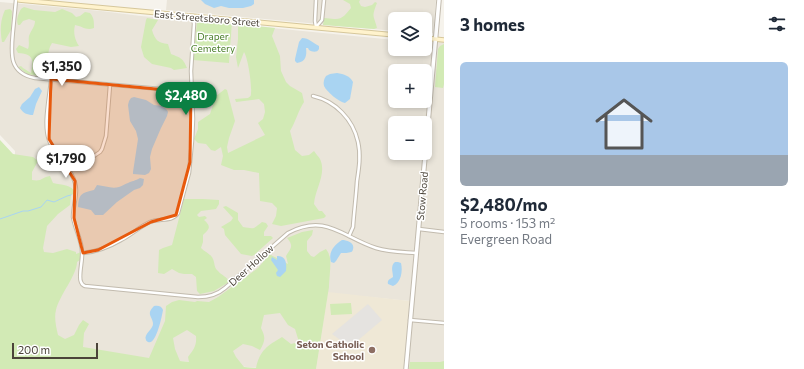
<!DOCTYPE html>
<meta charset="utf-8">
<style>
:root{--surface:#fff;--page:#f2f2f3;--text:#1f2937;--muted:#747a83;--accent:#0b8043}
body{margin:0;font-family:Commissioner,sans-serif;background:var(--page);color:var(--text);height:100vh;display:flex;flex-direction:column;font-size:15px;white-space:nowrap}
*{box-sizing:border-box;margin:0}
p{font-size:13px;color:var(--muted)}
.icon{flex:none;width:22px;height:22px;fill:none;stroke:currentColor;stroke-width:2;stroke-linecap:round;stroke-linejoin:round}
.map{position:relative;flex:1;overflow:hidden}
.sheet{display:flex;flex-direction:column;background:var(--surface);width:360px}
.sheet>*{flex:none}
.fabs{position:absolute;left:388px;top:12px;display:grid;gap:8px}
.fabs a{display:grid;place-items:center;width:44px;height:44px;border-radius:6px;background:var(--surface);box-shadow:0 2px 6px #0003;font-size:20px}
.scale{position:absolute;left:12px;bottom:10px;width:86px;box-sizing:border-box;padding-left:4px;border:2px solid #4b4439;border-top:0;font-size:11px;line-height:14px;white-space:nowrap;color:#4b4439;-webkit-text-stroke:3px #fff;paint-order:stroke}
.price{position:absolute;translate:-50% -34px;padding:0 9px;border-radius:14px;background:#fff;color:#222;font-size:13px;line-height:26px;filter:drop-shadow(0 1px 2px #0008)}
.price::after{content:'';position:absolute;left:50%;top:24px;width:12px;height:9px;margin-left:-6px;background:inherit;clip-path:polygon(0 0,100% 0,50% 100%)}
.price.on{background:var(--accent);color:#fff}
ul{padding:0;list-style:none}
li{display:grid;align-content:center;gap:8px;height:212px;padding:0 16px}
li span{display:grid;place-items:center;height:124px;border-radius:6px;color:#555}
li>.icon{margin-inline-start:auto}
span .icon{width:72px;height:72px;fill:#fffc;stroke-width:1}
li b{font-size:17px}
h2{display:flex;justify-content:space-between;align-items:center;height:48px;padding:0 16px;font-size:17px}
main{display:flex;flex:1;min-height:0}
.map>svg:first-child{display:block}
</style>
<main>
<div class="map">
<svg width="444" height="369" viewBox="0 0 444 369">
<rect width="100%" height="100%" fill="#f6f3ec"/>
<g fill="#eae5da" fill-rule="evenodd">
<polygon points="167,0 436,0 433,33 429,35 425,34 425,19 395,19 395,31 166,10"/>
<path d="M0 2 101 11 141 16 197 21 193 59 229 62 232 24 395 40V49H425V38L444 40V369H406L429 106H427L425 131V123H395V153H423L410 301 328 293 316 369H270L39 349 45 273 81 253 31 266 15 212V151L0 135ZM395 71H425V101H395Z"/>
</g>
<polygon fill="#efe8d6" points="328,292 410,301 406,369 316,369"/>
<g fill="#d2eab5" fill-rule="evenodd">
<path d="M343 0H360L359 2 361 6 365 7 372 5 375 2 377 3C371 18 374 15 377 28L374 29 323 25 324 18C328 18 331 19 334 19 342 20 346 14 351 8L350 4Z"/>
<path d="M24 7 34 10 55 12 62 9 72 13 76 17 80 16 85 12 90 13C94 18 94 21 94 28 86 31 82 26 75 25 73 33 75 40 79 46L71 47 52 43C46 52 48 66 49 76L45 77 27 74 18 67 21 66 23 68 31 73C34 59 33 54 18 53L16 49 19 45 28 49C30 44 28 41 29 36 31 30 35 27 35 21L29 19 23 21 20 25H18C16 20 18 14 21 9Z"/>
<path d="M10 9 12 11 11 30 4 42H2C0 30 0 21 5 10Z"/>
<path d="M147 18 158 20 152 30C155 40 158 43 168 44L171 54C181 58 183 58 187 68L174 70 171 68 152 64 144 57 141 47 146 20Z"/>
<polygon points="197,21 232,24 229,63 193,60"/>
<path d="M238 24 275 28 272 36 280 56 281 71 286 82 290 86 302 93 304 102C298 111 296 121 290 131L295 150 302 156 309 155 314 151C316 154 319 157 320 159 327 174 315 189 314 204L319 211H322L326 216 324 218 281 226 272 224 276 216 277 208 272 203 260 201 259 173 244 170H234L221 165 223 156 221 147 215 151 211 150 206 144 198 143 194 139 198 129V122L210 114 216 96 225 89 227 90 235 121 229 138 227 147 228 153 265 135 258 123 263 119 265 112 264 104 259 99 236 102 235 99 248 98C251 96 251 96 251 93 252 85 248 58 244 52L238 68 236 57 238 39Z"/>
<polygon points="444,44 444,84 443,88 435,87 438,49 440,46"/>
<path d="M0 140 13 154 33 157 38 161 32 172V180C42 182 42 177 50 176L53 183C62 185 71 184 76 193L71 195 70 205 58 214 47 226 43 248 44 252 53 253 67 249 76 252V254L81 252 80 260 77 262C77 275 59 296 56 310 54 317 56 327 58 335L65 339 74 335 79 325 83 320 89 324 84 333 83 347 149 358 165 321 166 306 172 302 179 300 195 302 197 301 209 302 218 297 258 268 269 255H271L288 264 286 256C291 248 294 246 287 238L302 232 313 230 312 235 307 241V251L311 256 314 257 320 252 326 249C327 251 329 253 329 255 332 260 329 279 329 287L316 369H0ZM280 313 288 325 295 329 299 342 291 344 282 337C267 346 260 350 256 368L244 367 236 357 233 351 243 344 252 346 260 350C265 341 266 338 261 328L264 315ZM187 330 196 336C197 346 193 350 188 357L189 362 180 361 175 349 173 338Z"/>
<path d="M184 199H203L219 200V204L216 209 201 211 197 215 199 217 205 216 207 218 204 220C212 227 209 229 203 235V242L201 248C205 252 211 254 213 259 215 264 214 268 218 271 222 276 227 276 229 282L214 291 200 294 197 291 196 277 192 274H184L179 273 172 269 164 274 158 273 159 250 163 248 172 245Z"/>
<path d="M226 206 238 213V220L243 227C255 229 253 229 262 222L266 223 268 226 264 232V236H271L273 238 254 255 252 256 241 254 225 235 224 229 221 227 231 221 233 218 223 207Z"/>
<polygon points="351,303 352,314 331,315 330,304"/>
<polygon points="444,361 444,369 409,369 410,362 440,362"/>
</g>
<polygon fill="#e5e3e0" points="368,304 382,320 350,347 332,334"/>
<g fill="#a9d4f2">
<polygon points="201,0 254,0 254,4 251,6 243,8 229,8 221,6 214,8 205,4"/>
<path d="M302 38C309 38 313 43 319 46V49C317 53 312 52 309 50L308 48H306C307 55 306 62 297 63L295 61V59L299 42Z"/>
<path d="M337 73C344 74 350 76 353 82L350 99 345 103C339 102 327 92 324 86 323 82 324 79 326 76L330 74Z"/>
<path d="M39 87 42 91 36 104 33 115C27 115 23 113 20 108L22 104 30 97 35 89Z"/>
<polygon points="134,97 146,100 154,105 162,106 167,110 168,112 167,116 161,128 152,149 150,157 151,169 149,173 145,175 133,174 133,172 138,139 136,131 130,121 128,105 129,101 131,98"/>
<path d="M140 178 144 179 143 185 140 188 134 190 117 202 103 215H95L91 210 78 207C79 193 82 193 94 190L97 185C105 186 112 189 119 187 123 186 124 184 128 183 132 181 135 181 140 178Z"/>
<path d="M342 240C347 240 355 243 353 249 353 250 352 252 351 252 349 253 344 253 341 253L336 261 334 263 331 262C328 252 334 245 342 240Z"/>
<path d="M277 256C286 255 287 264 286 271L280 277 277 276 276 273 278 270 271 260 272 257 277 260Z"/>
<path d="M395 262H398L401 263C403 271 401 283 393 286L388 284C387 280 390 279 393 277 393 272 390 266 395 262Z"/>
<path d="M154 306C158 305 162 306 163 310 162 316 156 346 148 342 147 341 146 341 146 340 143 334 154 329 153 323 152 316 146 314 154 306Z"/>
</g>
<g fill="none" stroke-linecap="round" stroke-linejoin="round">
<polyline stroke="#a9d4f2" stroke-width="1" points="0,219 23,211 28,211 41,207 47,200 54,202 67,196 71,195"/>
<g stroke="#c2bbae" stroke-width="4.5">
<g id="minor">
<path d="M16 0C15 10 14 21 13 31 11 53 8 73 35 78L161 89 177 91 191 89"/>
<polyline points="316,0 315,21 316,27"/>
<polyline points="316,27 322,20 324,0"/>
<path d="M51 79C50 97 43 123 49 140 55 157 76 171 76 190 76 199 73 208 73 217 75 229 82 241 82 252 83 259 78 277 81 282 82 285 83 285 85 286L198 297C209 297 217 295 225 288L288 233C326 213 342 237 376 248 389 252 403 252 416 253"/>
<path d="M313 96C335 101 353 119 358 142 361 155 359 168 357 181 356 197 354 212 353 227L349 236"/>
<polyline points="66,167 71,164 94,156 100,152 102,149 106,136 110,85"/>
<polyline points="419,229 444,232"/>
<path d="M83 253C96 252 109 247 121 240 131 235 139 227 150 222 159 218 173 222 178 213L189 173 192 141 193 119 191 71 194 24 193 16"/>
<polyline points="410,320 444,323"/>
</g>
</g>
<g stroke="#c2bbae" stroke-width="5.5">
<polyline id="tertiary" points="406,369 439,0"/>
</g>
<g stroke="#d6c79b" stroke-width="5.5">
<g id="secondary">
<polyline points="19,0 395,35"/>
<polyline points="425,38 444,40"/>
</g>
</g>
<use href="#minor" stroke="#fff" stroke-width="2.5"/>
<use href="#tertiary" stroke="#fff" stroke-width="3.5"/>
<use href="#secondary" stroke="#fff3cd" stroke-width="3.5"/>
</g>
<path fill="#e8590c" fill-opacity="0.2" stroke="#e8590c" stroke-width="3" stroke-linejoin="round" d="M51 79 177 91 191 89 190 162 176 215 151 222 98 250 83 253 74 218 75 181 49 139Z"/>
<circle fill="#8d6e63" stroke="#fff" stroke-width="1.5" cx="372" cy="350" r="4"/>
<g text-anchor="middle" stroke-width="3" stroke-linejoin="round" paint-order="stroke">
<g font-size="10" fill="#4b4439" stroke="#fff">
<text transform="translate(207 18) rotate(5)" y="4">East Streetsboro Street</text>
<text transform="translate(422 196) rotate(-85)" y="4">Stow Road</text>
<text transform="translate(251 265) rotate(-42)" y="4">Deer Hollow</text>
</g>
<g font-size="10" fill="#4a7f2a" stroke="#fff">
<text x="213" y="40">Draper<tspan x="213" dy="12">Cemetery</tspan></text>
</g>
<g font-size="10" font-weight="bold" fill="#785e54" stroke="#fff" text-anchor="end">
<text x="364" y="348">Seton Catholic<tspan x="364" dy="12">School</tspan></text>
</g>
</g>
</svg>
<div class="fabs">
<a><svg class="icon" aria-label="layers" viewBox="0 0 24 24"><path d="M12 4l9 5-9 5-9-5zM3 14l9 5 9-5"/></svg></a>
<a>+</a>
<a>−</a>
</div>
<div class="scale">200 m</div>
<b class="price" style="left:62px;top:87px">$1,350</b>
<b class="price on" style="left:186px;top:116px">$2,480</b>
<b class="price" style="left:66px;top:179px">$1,790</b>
</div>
<section class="sheet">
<h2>3 homes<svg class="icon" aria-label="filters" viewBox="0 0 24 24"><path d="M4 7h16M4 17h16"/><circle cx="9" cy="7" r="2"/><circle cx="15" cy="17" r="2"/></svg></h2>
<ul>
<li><span style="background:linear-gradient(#a9c7e8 75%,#9aa5b1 0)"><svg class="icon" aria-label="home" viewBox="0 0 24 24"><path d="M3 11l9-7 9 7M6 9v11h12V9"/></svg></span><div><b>$2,480/mo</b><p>5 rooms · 153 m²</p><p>Evergreen Road</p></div></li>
</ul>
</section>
</main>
